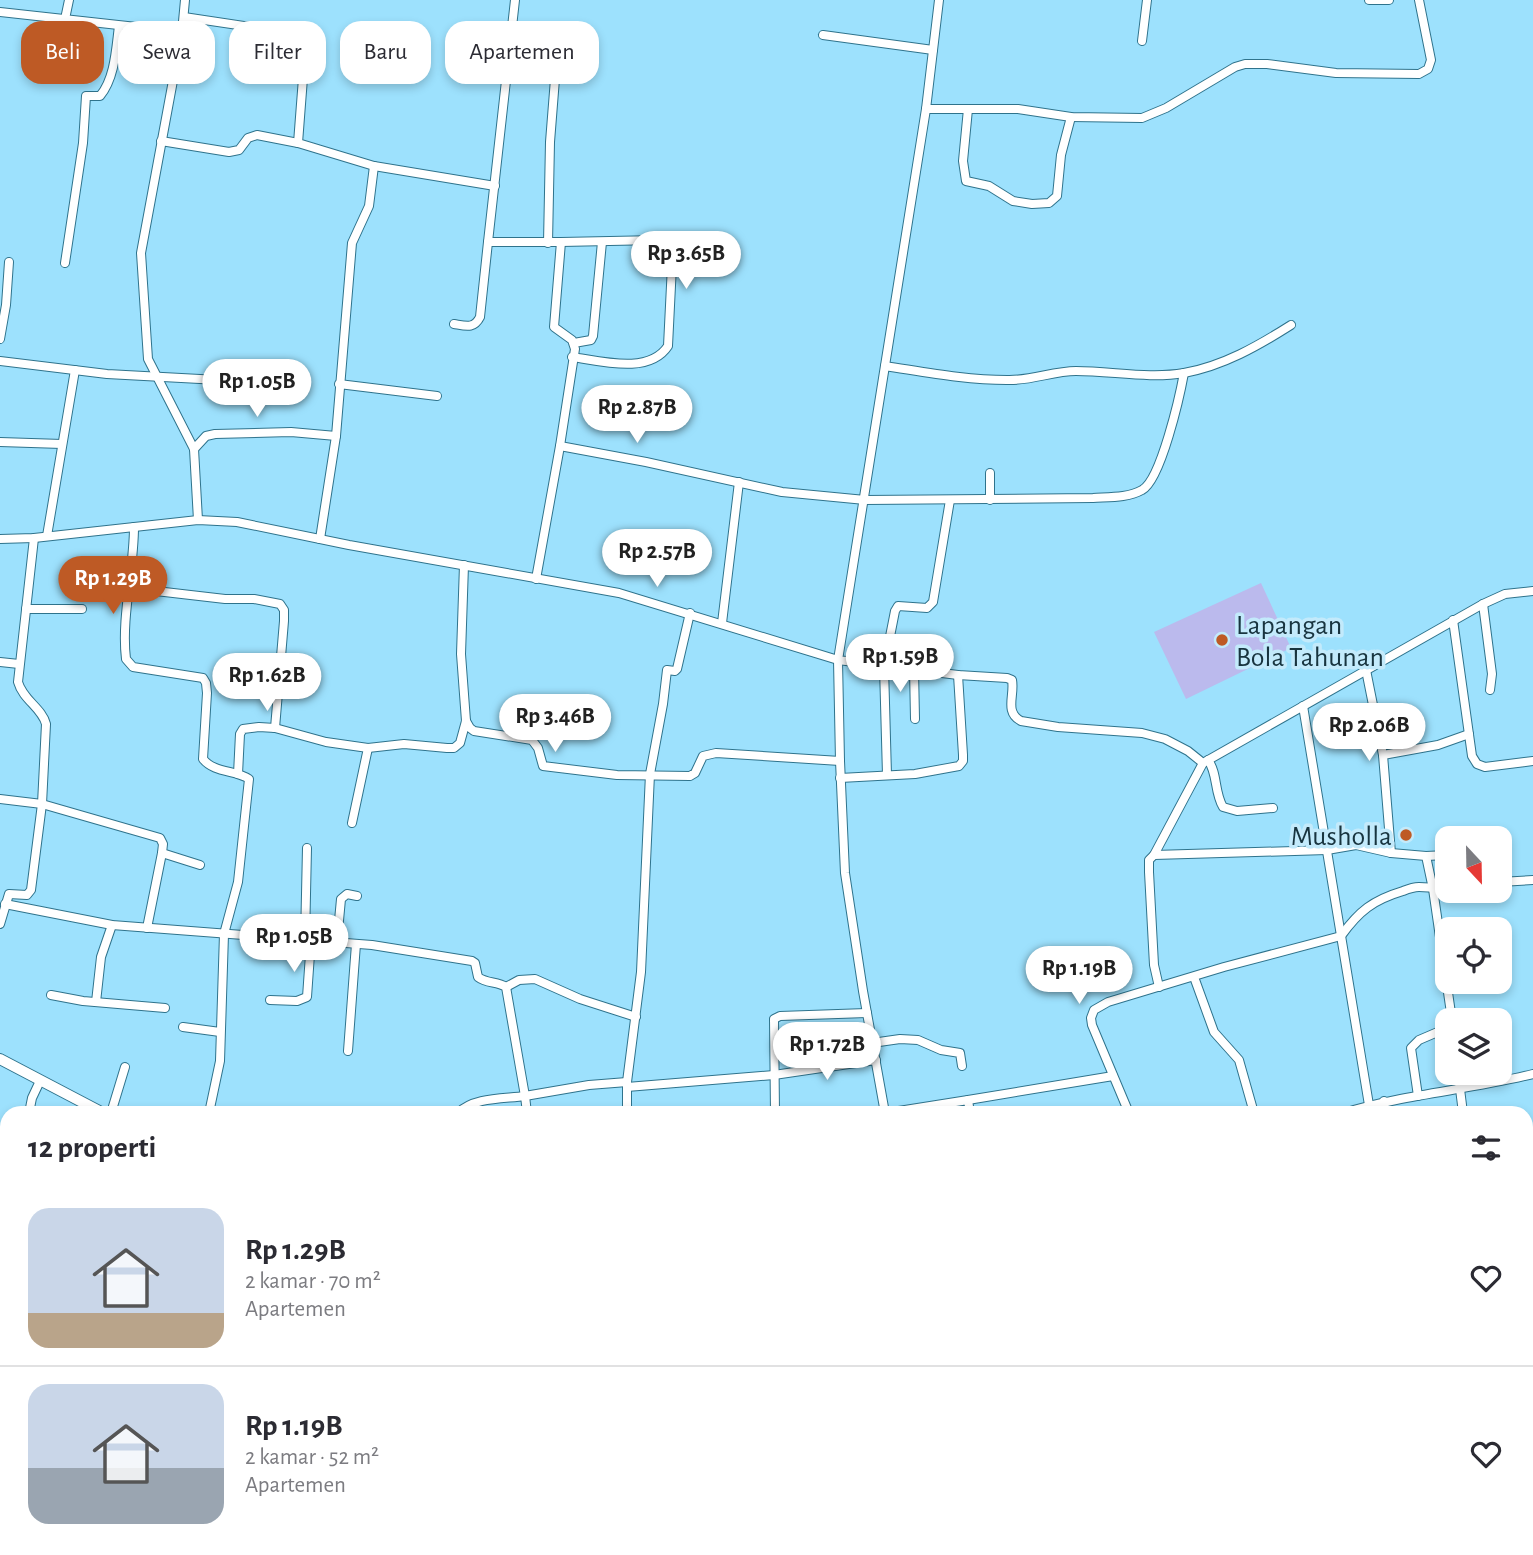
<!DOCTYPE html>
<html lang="id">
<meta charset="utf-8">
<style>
:root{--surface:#fff;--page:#f2f2f3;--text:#2b2b33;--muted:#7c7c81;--line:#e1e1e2;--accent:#be5a25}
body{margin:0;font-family:"Alegreya Sans",sans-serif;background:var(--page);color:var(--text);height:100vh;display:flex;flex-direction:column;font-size:26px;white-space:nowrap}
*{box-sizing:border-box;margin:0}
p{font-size:23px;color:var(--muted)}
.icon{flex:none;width:38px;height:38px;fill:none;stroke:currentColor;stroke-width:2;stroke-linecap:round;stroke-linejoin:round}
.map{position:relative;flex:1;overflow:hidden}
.side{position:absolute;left:0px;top:1106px;width:1533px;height:450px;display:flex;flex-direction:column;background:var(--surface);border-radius:21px 21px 0 0;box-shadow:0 4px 10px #0003}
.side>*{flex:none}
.hud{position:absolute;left:21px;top:21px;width:700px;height:63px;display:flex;gap:14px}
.needle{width:46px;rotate:158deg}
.tools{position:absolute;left:1435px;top:826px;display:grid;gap:14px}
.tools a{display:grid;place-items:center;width:77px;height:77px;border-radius:14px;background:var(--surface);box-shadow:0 4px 10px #0003;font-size:35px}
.price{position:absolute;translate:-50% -60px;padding:0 16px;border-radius:24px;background:#fff;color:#222;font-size:23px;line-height:46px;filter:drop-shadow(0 2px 4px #0008)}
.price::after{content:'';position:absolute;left:50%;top:42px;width:21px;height:16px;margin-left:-10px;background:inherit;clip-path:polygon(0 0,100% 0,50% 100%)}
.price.active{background:var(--accent);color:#fff}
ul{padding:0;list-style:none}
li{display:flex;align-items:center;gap:21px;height:175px;padding:0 28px}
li+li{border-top:2px solid var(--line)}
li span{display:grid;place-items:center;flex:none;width:196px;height:140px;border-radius:21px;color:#555}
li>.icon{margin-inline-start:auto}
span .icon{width:84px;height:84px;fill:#fffc;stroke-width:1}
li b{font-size:30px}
h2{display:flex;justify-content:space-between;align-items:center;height:84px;padding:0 28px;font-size:30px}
.chip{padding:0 24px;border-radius:21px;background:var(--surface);box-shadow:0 4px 10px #0003;font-size:24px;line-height:63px}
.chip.active{background:var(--accent);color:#fff}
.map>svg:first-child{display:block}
</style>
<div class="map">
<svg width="1533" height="1555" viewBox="0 0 1533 1555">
<rect width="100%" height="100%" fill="#9de1fd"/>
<polygon fill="#bbbaed" points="1261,583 1291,648 1186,699 1154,632"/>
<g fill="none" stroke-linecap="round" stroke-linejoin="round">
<g stroke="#2f738c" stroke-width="10">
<g id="minor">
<polyline points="185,0 182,32 141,253 148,359 194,449 198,520"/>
<polyline points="515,0 488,242 561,242 554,327 572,340 575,349 560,446"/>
<path d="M939 0 926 109 838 660 958 675 1007 678 1012 680C1015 695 1004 712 1021 721L1058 727 1142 733 1165 739 1188 751 1203 763 1483 604 1505 594 1533 591"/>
<polyline points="1369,0 1389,0"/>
<polyline points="0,12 182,32"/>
<polyline points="184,17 304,35 306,39 298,143 374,166 495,186"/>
<polyline points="65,19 69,0"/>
<polyline points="512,30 551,36 558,41 550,142 548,243"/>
<polyline points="823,35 933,50"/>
<polyline points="1142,41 1147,0"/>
<polyline points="926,109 1018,109 1071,117 1142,118 1166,108 1235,67 1245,64 1267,64 1336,73 1419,74 1428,69 1431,60 1419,0"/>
<polyline points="968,109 963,161 966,181 989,186 1013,201 1032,204 1049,203 1057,196 1061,155 1071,117"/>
<polyline points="161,141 229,152 239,150 248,138 257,135 298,143"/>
<path d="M561 242 658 240 671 242 673 245 668 346C649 375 601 361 572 357"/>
<path d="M65 263 83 143 86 96H100C115 78 116 49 119 26"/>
<path d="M454 324C466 326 474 329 480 317L488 242"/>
<polyline points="0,339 6,305 9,262"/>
<polyline points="574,343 591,340 593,336 602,242"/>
<polyline points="0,361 107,374 237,381"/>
<path d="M885 366C925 372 966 380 1007 380 1031 381 1053 371 1076 371 1112 371 1149 379 1184 373 1223 366 1258 346 1291 325"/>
<polyline points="339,384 437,396"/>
<polyline points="0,442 62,444"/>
<polyline points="194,449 206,436 215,434 291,432 336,436"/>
<polyline points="990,473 990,500"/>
<path d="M134 527C134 569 121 618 126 659L133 667 203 678 206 683 207 693 203 759C214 773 236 770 249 779L238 882 224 934 220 1061 209 1113"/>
<polyline points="47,536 75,370"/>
<polyline points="0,539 34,538 198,520 237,522 349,545 619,593 838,660 840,761 845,873 863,991 885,1113"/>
<polyline points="320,539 336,436 352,243 369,206 374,166"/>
<path d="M536 579 560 446 646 462 782 492 865 500 1093 498C1109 497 1128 498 1142 490 1161 480 1180 395 1184 373"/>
<polyline points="130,588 225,599 254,599 280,604 284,610 284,621 275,728"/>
<polyline points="1483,604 1492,674 1490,690"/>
<polyline points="26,609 82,609"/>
<polyline points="1453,620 1472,756 1477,764 1485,767 1533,761"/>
<polyline points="722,623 739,482"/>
<polyline points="0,662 19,664"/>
<polyline points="914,669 915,719"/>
<polyline points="1366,670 1383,755 1391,853"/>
<polyline points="1303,706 1369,1105"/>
<polyline points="466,721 470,728 474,731 532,740 538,748 543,766 617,775 690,776 695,773 703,756 716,753 840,761"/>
<polyline points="1383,755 1438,745 1469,734"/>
<path d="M1208 760C1218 774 1214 792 1223 807L1237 811 1273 808"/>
<polyline points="238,774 240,734 243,729 259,727 275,728 326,742 368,748 404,744 447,748 454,748 460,743 466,721 461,654 464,565"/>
<polyline points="887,775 884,667 895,611 898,606 927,608 933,602 950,500"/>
<polyline points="840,778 915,774 959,766 963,761 963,755 958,675"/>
<polyline points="0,799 42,804 160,838 163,844 162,853 147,928"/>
<polyline points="352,823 368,748"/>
<polyline points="162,853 200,865"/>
<polyline points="1154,855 1203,763"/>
<polyline points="1426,856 1447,855"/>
<polyline points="1500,882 1533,880"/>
<path d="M5 904 112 925 372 945 472 961 475 963 478 977C487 984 497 981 506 987L525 1096 589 1085 627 1082"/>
<path d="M0 924 9 894 27 895 31 890 42 804 46 724C42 708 23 700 18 682L34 538"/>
<polyline points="305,940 307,848"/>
<polyline points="337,942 341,899 347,894 357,896"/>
<polyline points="1194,977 1214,1032 1239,1060 1254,1113"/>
<polyline points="506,987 519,980 535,979 580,999 636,1017"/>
<polyline points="1159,987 1154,965 1149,872 1149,860 1154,855 1327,850 1356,845 1391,853 1426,856 1433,889 1452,1020"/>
<polyline points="51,995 83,1001 165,1008"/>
<polyline points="270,1000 297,1001 307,997 311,940"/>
<polyline points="96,1002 101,957 112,925"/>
<polyline points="183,1027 220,1032"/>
<polyline points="872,1043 900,1039 918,1040 941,1050 960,1053 962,1066"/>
<polyline points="348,1051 356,944"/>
<polyline points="1458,1073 1463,1113"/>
<polyline points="627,1087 774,1075 876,1060"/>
<polyline points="1418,1096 1411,1048 1419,1040 1447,1028"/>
<polyline points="968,1100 1113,1076"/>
<polyline points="1384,1101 1385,1113"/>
<polyline points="29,1113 32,1098 40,1081"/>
<polyline points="111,1113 125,1067"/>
<path d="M458 1113C474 1097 504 1099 525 1096L527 1113"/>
<polyline points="627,1113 627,1082 641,972 650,774 663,704 667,670 675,671 677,669 690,613"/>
<polyline points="775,1113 774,1019 780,1016 867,1013"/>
<polyline points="886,1113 968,1100 970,1113"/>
<path d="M1129 1113 1092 1025 1091 1018 1094 1010 1108 1002 1224 967 1341 936C1359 911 1373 900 1403 891 1408 889 1414 887 1419 887 1429 887 1437 889 1447 887"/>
<path d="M1344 1113C1405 1094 1470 1090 1533 1074"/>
<polyline points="0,1135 7,1137"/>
<polyline points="0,1215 7,1216"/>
<polyline points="1526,1261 1533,1261"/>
<polyline points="1526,1370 1533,1371"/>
<polyline points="0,1531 7,1531"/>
<polyline points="43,1549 45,1555"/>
<polyline points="669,1549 670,1555"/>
<polyline points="1450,1549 1450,1555"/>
<polyline points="130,1555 131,1549"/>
<polyline points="438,1555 441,1549"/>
<polyline points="531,1555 532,1549"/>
<polyline points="1115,1555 1118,1549"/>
<polyline points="1255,1555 1257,1549"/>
<polyline points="1390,1555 1391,1549"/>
<polyline points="1533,1555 1531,1504 1533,1479"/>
</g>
</g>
<g stroke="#2f738c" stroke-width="11">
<polyline id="major" points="0,1415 7,1416"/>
</g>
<g stroke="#2f738c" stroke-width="12">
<g id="highway">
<polyline points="0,1059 103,1113"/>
<polyline points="1086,1549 1100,1555"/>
</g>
</g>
<use href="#minor" stroke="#fff" stroke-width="8"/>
<use href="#major" stroke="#fff" stroke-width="10"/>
<use href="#highway" stroke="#fff" stroke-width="10"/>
</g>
<g fill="#be5a25" stroke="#c3eafb" stroke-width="2.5">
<circle cx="1222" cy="640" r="7"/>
<circle cx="1406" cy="835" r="7"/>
</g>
<g text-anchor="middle" stroke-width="7" stroke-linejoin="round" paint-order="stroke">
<g font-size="28" fill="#18343f" stroke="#c3eafb" text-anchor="start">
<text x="1236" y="634">Lapangan<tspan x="1236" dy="32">Bola Tahunan</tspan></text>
<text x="1392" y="845" text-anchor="end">Musholla</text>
</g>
</g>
</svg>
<div class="tools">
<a><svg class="needle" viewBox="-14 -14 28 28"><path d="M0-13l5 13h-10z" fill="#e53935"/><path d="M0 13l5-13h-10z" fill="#7c7c81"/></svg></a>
<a><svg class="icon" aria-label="locate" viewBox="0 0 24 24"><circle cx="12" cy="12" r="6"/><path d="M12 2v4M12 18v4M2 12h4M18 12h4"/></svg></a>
<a><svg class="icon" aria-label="layers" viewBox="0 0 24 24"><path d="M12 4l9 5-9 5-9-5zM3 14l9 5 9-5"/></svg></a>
</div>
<b class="price" style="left:686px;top:291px">Rp 3.65B</b>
<b class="price" style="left:257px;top:419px">Rp 1.05B</b>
<b class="price" style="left:637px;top:445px">Rp 2.87B</b>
<b class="price" style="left:657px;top:589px">Rp 2.57B</b>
<b class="price active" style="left:113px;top:616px">Rp 1.29B</b>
<b class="price" style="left:900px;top:694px">Rp 1.59B</b>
<b class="price" style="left:267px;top:713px">Rp 1.62B</b>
<b class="price" style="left:555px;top:754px">Rp 3.46B</b>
<b class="price" style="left:1369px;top:763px">Rp 2.06B</b>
<b class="price" style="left:294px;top:974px">Rp 1.05B</b>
<b class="price" style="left:1079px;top:1006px">Rp 1.19B</b>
<b class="price" style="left:827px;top:1082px">Rp 1.72B</b>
<div class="hud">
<a class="chip active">Beli</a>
<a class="chip">Sewa</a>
<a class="chip">Filter</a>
<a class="chip">Baru</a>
<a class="chip">Apartemen</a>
</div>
<section class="side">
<h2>12 properti<svg class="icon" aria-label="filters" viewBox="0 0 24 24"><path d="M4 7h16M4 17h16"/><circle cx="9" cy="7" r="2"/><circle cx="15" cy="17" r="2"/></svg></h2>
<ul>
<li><span style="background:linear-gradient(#c9d6e8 75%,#b9a48a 0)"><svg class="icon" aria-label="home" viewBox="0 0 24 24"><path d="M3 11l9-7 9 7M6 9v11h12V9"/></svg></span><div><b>Rp 1.29B</b><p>2 kamar · 70 m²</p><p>Apartemen</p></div><svg class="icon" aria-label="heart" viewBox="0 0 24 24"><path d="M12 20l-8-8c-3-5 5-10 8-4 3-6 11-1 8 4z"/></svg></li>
<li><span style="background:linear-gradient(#c9d6e8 60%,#9aa5b1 0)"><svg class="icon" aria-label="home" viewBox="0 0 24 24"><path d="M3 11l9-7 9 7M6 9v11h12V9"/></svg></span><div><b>Rp 1.19B</b><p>2 kamar · 52 m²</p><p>Apartemen</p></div><svg class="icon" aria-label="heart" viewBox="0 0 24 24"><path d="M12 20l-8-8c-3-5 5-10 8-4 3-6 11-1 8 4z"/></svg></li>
</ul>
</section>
</div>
